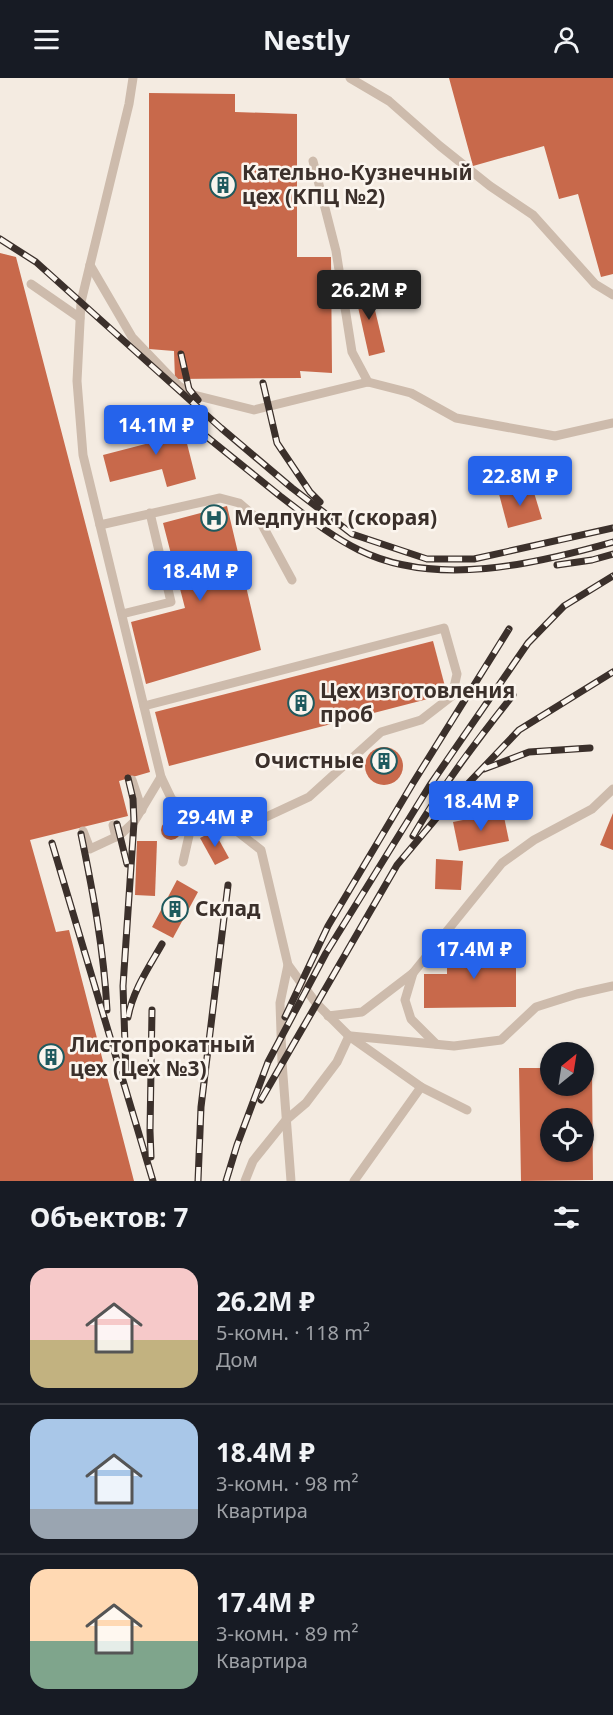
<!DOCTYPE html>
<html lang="ru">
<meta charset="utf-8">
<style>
:root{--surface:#171b24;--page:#20242c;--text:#f1f3f6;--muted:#9ea1a6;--line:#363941;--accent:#2563eb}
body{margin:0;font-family:"Noto Sans",sans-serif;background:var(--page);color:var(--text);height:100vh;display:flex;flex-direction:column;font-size:22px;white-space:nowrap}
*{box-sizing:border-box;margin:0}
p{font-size:20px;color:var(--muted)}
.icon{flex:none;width:33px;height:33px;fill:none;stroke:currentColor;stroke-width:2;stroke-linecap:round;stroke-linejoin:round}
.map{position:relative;height:1103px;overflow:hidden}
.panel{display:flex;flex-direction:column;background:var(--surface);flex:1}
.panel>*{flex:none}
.needle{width:39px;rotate:30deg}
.buttons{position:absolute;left:540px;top:964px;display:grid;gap:12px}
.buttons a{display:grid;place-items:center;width:54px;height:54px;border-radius:50%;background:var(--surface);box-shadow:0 2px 4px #0004;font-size:30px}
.price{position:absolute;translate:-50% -51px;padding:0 14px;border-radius:6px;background:var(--accent);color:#fff;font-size:20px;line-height:39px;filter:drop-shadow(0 2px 3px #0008)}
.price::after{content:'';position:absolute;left:50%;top:36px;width:18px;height:14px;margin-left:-9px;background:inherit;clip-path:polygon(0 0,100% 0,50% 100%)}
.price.active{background:#222;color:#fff}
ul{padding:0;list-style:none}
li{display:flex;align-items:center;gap:18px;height:150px;padding:0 30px}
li+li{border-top:2px solid var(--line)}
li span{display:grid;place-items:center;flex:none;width:168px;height:120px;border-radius:18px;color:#555}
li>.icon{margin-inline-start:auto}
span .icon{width:72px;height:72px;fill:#fffc;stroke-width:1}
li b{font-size:26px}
h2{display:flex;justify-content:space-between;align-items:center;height:72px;padding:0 30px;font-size:26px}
header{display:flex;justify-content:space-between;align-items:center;height:78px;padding:0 30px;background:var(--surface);font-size:27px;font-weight:700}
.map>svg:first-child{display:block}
</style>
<header><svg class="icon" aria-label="menu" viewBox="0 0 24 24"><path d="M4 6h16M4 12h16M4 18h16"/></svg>Nestly<svg class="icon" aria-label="person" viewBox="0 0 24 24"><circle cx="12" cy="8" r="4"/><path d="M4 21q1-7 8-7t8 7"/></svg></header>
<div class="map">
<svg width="613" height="1103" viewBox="0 0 613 1103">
<rect width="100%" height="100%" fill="#f4ebe1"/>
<g fill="#c8694b" fill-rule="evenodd">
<polygon points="449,0 613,0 613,196 601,199 578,116 559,121 544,68 473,88"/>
<polygon points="149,15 235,16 235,34 297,36 297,179 331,179 332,295 300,293 301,300 175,301 174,273 149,271"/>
<polygon points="0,175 16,179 150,694 119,703 128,738 30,762 56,854 69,852 134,1103 0,1103"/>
<polygon points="369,207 385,274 369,278 354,211"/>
<polygon points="180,338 196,401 167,409 162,391 110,404 103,377 157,363 152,345"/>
<polygon points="532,408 542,441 508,450 499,416"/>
<polygon points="227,428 261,572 146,606 131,544 185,530 163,445"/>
<polygon points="433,563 447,616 169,688 155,634"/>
<circle cx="384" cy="688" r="19"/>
<polygon points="503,734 509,763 459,773 453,744"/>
<polygon points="613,735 613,772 600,767"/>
<circle cx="171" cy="752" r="10"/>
<polygon points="214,753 229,780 215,787 200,760"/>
<polygon points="137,763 157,763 155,818 135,817"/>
<polygon points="436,781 463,783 461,812 435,811"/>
<polygon points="177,802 198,814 173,860 152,849"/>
<polygon points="516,869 516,929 424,930 424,896 447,896 447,870"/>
<path d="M592 989 593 1102 521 1103 519 990H550V1008H584V990ZM550 1041H584V1074H550Z"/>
</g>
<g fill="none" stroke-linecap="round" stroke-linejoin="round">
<g stroke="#cdbbac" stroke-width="9">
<polyline points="133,0 129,26 81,224 77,303 83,377 161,699 172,722 220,740 261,772 288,887 316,925 349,958 421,1009 467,1032"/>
<polyline points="350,0 389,23 440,68 490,108 533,137 595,206 613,217"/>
<polyline points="313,83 336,173 352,274 368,304"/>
<polyline points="90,187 132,259 179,308 194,317 254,332 368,304 411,315 456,340 555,358 613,345"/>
<polyline points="31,206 80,240"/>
<polyline points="100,447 220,420 239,425 260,443 292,502"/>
<polyline points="122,536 171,524 150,435"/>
<polyline points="144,628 444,550 457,596 452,618 421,642 381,654 309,719 236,753"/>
<polyline points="132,702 142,732"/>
<polyline points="113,747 116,759"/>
<polyline points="83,753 90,771 120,757 134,744 161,699"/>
<polyline points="183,784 195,731"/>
<polyline points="288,887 280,925 282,984 291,1103"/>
<polyline points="413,895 405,922 411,941 436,966"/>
<polyline points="328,938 362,934 413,895 502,785 534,762 592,731 613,711"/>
<polyline points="351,958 454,968 501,962 536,929 577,916 613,908"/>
<polyline points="245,1103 253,1083 286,1042 306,1025 337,984 349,958"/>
<polyline points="354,1103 421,1009"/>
</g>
<g stroke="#3b302b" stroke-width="7">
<g id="rail">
<polyline points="0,161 36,184 221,350 292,410 352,456 427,481 474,481 613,450"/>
<polyline points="181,276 189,311 198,322"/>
<polyline points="263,305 277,365 310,414 320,424"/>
<path d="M202 355C228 376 254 397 280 418 305 437 330 458 359 472 436 510 535 486 613 464"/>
<polyline points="557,487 592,482 613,476"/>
<polyline points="484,691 529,674 590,670"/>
<polyline points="117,746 127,786"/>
<path d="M81 756C93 814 104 873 107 932"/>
<path d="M413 758C442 708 477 662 513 617"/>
<polyline points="52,765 153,1103"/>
<path d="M128 939C133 912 149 889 162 866"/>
<polyline points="285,939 328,848 413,705 509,551"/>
<polyline points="126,996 123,908 134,744 133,721 128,700"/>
<polyline points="261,1022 397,787 444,731 519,652 613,594"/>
<polyline points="151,1079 150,1053 152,932"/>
<polyline points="198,1103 201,1029 228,807"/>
<polyline points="226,1103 237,1067 268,984 326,875 430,707 528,565 564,528 613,498"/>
</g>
</g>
<use href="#rail" stroke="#fbf5ee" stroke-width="4.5" stroke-dasharray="14" stroke-linecap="butt"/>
</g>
<defs>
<g id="building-ring" transform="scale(1.35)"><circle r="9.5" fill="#fbf5ee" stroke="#1f5a5e" stroke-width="1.5"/><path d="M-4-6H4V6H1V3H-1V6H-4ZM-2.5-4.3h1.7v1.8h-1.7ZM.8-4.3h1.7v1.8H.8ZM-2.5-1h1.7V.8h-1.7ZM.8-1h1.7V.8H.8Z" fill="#1f5a5e"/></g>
<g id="hospital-ring" transform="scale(1.35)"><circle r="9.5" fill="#fbf5ee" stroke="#1f5a5e" stroke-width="1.5"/><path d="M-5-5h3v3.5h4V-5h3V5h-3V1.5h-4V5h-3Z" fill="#1f5a5e"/></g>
</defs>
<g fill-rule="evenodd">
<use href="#building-ring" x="223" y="107"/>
<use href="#hospital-ring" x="214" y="440"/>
<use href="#building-ring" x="301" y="625"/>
<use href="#building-ring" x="384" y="683"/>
<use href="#building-ring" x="175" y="831"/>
<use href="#building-ring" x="51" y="979"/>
</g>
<g text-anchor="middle" stroke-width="5" stroke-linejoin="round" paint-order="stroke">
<g font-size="21" font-weight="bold" fill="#3b302b" stroke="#fbf5ee" text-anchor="start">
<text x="242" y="102">Кательно-Кузнечный<tspan x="242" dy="24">цех (КПЦ №2)</tspan></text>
<text x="234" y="447">Медпункт (скорая)</text>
<text x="320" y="620">Цех изготовления<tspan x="320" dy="24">проб</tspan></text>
<text x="364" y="690" text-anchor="end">Очистные</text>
<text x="195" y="838">Склад</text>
<text x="70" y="974">Листопрокатный<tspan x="70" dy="24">цех (Цех №3)</tspan></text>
</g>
</g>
</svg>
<div class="buttons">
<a><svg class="needle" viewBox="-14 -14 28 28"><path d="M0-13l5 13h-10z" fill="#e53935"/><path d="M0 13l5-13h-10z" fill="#9ea1a6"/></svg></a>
<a><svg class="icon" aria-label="locate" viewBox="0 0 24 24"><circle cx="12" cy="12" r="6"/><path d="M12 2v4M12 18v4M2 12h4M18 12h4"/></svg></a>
</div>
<b class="price active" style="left:369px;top:243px">26.2M ₽</b>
<b class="price" style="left:156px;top:378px">14.1M ₽</b>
<b class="price" style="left:520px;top:429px">22.8M ₽</b>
<b class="price" style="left:200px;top:524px">18.4M ₽</b>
<b class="price" style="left:481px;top:754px">18.4M ₽</b>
<b class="price" style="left:215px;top:770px">29.4M ₽</b>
<b class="price" style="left:474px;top:902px">17.4M ₽</b>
</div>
<section class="panel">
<h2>Объектов: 7<svg class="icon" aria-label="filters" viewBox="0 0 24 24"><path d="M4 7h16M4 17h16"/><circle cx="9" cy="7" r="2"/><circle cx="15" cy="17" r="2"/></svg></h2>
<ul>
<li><span style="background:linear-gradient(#f6c9c9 60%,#c2b280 0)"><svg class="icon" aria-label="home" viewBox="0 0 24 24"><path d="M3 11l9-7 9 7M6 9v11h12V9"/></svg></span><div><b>26.2M ₽</b><p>5-комн. · 118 m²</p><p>Дом</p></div></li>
<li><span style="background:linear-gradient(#a9c7e8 75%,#9aa5b1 0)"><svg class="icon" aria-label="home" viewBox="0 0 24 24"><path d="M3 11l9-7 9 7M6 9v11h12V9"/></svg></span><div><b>18.4M ₽</b><p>3-комн. · 98 m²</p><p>Квартира</p></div></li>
<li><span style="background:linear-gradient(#ffd9b3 60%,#7fa58c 0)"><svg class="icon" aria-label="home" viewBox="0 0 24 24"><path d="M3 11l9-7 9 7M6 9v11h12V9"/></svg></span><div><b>17.4M ₽</b><p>3-комн. · 89 m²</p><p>Квартира</p></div></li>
</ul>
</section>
